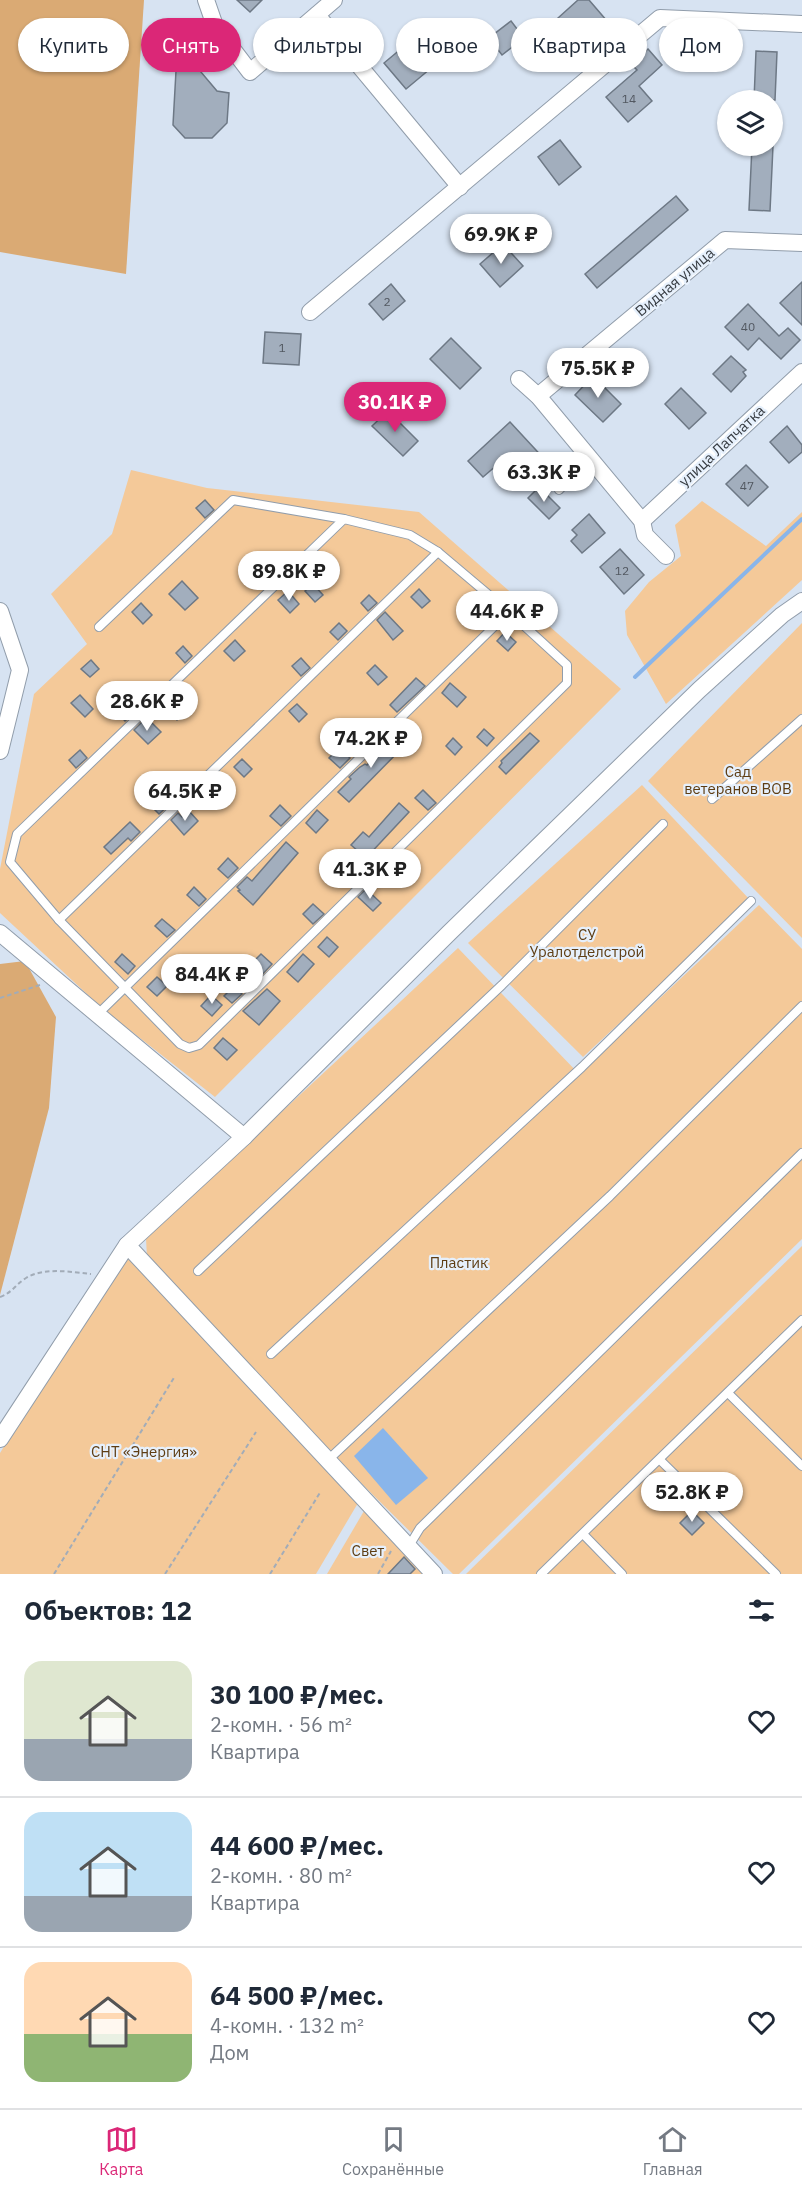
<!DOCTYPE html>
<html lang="ru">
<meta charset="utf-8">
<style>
:root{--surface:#fff;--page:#f6f6f7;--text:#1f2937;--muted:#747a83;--line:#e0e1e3;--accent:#db2777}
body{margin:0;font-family:"IBM Plex Sans",sans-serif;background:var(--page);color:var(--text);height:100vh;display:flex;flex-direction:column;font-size:22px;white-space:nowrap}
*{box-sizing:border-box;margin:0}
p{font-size:20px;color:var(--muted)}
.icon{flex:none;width:33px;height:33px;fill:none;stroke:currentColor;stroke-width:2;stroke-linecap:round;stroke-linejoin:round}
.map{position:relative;height:1574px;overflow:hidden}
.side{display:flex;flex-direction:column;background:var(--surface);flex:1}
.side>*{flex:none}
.banner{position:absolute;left:18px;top:18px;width:766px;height:54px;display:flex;gap:12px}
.tools{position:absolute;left:717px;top:90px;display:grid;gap:12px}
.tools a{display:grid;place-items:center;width:66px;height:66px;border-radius:50%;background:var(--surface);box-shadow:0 2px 4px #0004;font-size:30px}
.price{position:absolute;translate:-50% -51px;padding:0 14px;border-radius:21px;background:#fff;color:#222;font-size:20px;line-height:39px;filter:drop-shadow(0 2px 3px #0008)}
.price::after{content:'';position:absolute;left:50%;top:36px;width:18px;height:14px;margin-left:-9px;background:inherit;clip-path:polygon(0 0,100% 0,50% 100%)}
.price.active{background:var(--accent);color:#fff}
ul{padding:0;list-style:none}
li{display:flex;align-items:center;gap:18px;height:150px;padding:0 24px}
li+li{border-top:2px solid var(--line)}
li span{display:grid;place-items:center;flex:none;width:168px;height:120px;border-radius:18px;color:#555}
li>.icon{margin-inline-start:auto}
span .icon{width:72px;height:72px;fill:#fffc;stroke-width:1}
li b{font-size:26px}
h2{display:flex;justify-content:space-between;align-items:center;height:72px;padding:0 24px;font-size:26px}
.tag{padding:0 21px;border-radius:27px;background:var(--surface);box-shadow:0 2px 4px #0004;font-size:21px;line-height:54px}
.tag.active{background:var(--accent);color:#fff}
.tab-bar{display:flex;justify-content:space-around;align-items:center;height:84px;border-top:2px solid var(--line);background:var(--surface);font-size:16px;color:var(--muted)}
.tab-bar a{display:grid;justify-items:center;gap:3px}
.tab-bar .active{color:var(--accent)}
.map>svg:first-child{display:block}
</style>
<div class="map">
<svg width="802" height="1574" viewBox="0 0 802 1574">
<rect width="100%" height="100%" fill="#d7e3f2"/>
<g fill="#f4c999">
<polygon points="131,470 207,488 419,512 621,689 215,1097 103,1009 0,913 0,869 34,694 87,644 51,594 112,534"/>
<polygon points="702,501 766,546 802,512 802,580 666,704 627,635 625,611 649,582 681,556 675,525"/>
<polygon points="802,623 802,938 648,781"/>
<polygon points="642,785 751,901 583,1057 468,943"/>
<polygon points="759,905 802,949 802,1239 459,1574 453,1574 367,1489 147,1258 146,1238 458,948 579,1074"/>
<polygon points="802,1246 802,1574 466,1574"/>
<polygon points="119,1259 132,1259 358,1503 316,1574 0,1574 0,1453"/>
<polygon points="364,1511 423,1574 327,1574"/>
</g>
<g fill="#daaa74">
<polygon points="0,0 144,0 126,274 0,252"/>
<polygon points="25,961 56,1017 49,1108 0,1295 0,964"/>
</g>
<polygon fill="#89b5ea" points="383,1428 428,1478 396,1505 354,1456"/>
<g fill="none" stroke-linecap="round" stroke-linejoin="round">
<polyline stroke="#89b5ea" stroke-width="4" points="635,677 802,519"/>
</g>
<g fill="#a2aebd" stroke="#6d7885" stroke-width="1.5">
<polygon points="237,0 262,0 250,12"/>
<polygon points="578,0 589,0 607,21 581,44 558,18"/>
<polygon points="511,21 524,38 502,55 489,38"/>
<polygon points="178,35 192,50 195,65 217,91 229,93 227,123 212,138 185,138 173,125"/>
<polygon points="414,38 436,64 406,89 384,63"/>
<polygon points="648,49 662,65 639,86 652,101 628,122 606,97 637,70 631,64"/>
<polygon points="756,51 777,52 775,100 754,100"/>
<polygon points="560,140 581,167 559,185 538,157"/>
<polygon points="752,146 773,146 770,211 749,210"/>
<polygon points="676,196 688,210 597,288 585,274"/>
<polygon points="503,244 523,266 500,287 480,264"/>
<polygon points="802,282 802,325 780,303"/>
<polygon points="391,284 405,301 383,320 369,304"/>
<polygon points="748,304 779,336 788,328 800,340 781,359 759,338 748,350 725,327"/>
<polygon points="265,332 301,334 299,365 263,363"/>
<polygon points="451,338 481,368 460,389 430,359"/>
<polygon points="731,356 746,370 743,372 746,376 731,392 713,374"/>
<polygon points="593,376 621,404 603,422 575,395"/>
<polygon points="681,388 706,413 689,429 665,404"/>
<polygon points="388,411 418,441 403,456 372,426"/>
<polygon points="510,422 547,462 525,482 504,459 483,477 468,461"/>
<polygon points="787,426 802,445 802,452 789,463 770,442"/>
<polygon points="746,465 768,487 748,506 726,484"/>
<polygon points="539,487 560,508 549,519 528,498"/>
<polygon points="205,500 214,510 205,518 196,508"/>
<polygon points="589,514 605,533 582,553 571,541 577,535 572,530"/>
<polygon points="620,549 644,575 624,594 600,567"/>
<polygon points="276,556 286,566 276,576 266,566"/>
<polygon points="182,581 198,598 185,610 169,594"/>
<polygon points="313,584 323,595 315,602 305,591"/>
<polygon points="419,589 430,601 422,608 411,597"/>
<polygon points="288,591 299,604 290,613 278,600"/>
<polygon points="369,595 377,603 368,611 361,603"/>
<polygon points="141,603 152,615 143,624 132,612"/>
<polygon points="385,612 403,631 393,640 377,620"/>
<polygon points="339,623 347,631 338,640 330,632"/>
<polygon points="505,632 516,642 508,651 497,641"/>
<polygon points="235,640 245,651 234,661 224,651"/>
<polygon points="183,646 192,656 185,663 176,653"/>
<polygon points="301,658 310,668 301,676 292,666"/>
<polygon points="91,660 99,669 90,677 81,669"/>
<polygon points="375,665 387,677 378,685 367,673"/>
<polygon points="416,678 425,686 397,712 390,705"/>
<polygon points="450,683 466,697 457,707 442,693"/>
<polygon points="80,695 93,709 85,717 71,703"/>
<polygon points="125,701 135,712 125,721 115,710"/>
<polygon points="179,703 187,711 177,720 170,711"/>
<polygon points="297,704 307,714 299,722 289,711"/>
<polygon points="143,721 149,726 152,723 161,732 148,744 134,730"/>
<polygon points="484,729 494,738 487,746 477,737"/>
<polygon points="530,733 539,741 506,774 499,767 502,763 501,761"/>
<polygon points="395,735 405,745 349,802 338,792 351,779 349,777 360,767 365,764 367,765"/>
<polygon points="453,738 462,747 455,755 446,746"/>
<polygon points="339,748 350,758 340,768 329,758"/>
<polygon points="80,750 87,758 76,768 69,760"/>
<polygon points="242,759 252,769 244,777 234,767"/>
<polygon points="423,790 436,803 428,810 415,798"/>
<polygon points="164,798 170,804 159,814 153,808"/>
<polygon points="399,803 409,812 366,858 351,845 363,832 369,837"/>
<polygon points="280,805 291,816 281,826 270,816"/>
<polygon points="317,810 328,820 316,833 306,823"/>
<polygon points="189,811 198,821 184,835 171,820 178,813 182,817"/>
<polygon points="130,822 140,832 131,841 128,838 111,854 104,847"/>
<polygon points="286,842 298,853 253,905 238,891 240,890 237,887 247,877 252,881"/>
<polygon points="228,858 238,868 228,878 218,869"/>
<polygon points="194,887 206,899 199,906 187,895"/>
<polygon points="366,889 381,903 373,911 358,897"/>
<polygon points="313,904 324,914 313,924 303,914"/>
<polygon points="162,919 175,930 167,937 155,926"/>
<polygon points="327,937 338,947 329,957 318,947"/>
<polygon points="122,954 135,966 128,974 115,962"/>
<polygon points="261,954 272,964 260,977 249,966"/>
<polygon points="303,954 314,964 298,982 287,972"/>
<polygon points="157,977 167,986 157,996 147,987"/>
<polygon points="234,986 242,994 232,1003 224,996"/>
<polygon points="267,989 280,1001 259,1025 243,1011"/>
<polygon points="211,995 222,1005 212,1016 201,1006"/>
<polygon points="223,1038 237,1050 227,1060 214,1048"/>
<polygon points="692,1511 704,1523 692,1535 680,1523"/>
<polygon points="404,1557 415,1569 410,1574 388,1574"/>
</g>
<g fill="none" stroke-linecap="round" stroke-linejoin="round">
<g stroke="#919dab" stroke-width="10">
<g id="service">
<polyline points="559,490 590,459"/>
<polygon points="344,519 410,535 438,552 509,612 567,665 567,683 199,1045 189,1048 180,1044 59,920 10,862 17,834"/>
<polyline points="99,627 233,500 344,519"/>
<polyline points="712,799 802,719"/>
<polyline points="59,920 438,552"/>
<polyline points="103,1009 509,612"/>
<polyline points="198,1271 502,985 663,824"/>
<polyline points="271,1354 582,1067 751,901"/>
<polyline points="728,1393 802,1466"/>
<polyline points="329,1459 610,1196 802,1006"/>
<polyline points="660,1460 776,1574"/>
<polyline points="584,1535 622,1574"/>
<polyline points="409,1546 420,1528 802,1153"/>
<polyline points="541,1574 802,1320"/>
</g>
</g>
<g stroke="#919dab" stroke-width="18">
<g id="minor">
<polyline points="206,0 215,26 250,72 334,0"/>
<polyline points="317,15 460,187"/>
<polyline points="310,312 660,18 802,24"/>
<polyline points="519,379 538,396 642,521 645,535 666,556"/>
<polyline points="538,396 725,240 802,243"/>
<polyline points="642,521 802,372"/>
<polyline points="0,611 20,670 0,751"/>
<polyline points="0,933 244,1137"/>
<polyline points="127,1245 434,1574"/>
<polyline points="0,1439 127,1245 244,1137 449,933 699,690 782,615 802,601"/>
</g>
</g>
<g stroke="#a2acb8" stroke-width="2" stroke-dasharray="4.5 3" stroke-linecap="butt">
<polyline points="0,998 40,985"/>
<path d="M0 1297C12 1293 16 1284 26 1278 44 1267 71 1272 91 1274"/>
<polyline points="54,1574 175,1376"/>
<polyline points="165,1574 256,1432"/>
<polyline points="270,1574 321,1491"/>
<polyline points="378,1574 391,1551"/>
</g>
<use href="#service" stroke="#fff" stroke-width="8"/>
<use href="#minor" stroke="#fff" stroke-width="16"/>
</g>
<g text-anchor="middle" stroke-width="4.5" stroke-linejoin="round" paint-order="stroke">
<g font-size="12" fill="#525861">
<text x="629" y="103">14</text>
<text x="387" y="306">2</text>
<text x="748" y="331">40</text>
<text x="282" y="352">1</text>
<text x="747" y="490">47</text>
<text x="622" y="575">12</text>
</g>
<g font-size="15" fill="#373c42" stroke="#e6f0fc">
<text transform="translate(675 282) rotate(-40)" y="5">Видная улица</text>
<text transform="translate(722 446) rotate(-43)" y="5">улица Лапчатка</text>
</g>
<g font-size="15" fill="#5e3d13" stroke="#e6f0fc">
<text x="738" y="777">Сад<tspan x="738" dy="17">ветеранов ВОВ</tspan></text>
<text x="587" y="940">СУ<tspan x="587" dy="17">Уралотделстрой</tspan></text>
<text x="459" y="1268">Пластик</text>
<text x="144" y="1457">СНТ «Энергия»</text>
<text x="368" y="1556">Свет</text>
</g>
</g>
</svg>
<div class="tools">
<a><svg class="icon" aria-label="layers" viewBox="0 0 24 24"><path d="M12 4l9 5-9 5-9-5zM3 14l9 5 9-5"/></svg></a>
</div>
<b class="price" style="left:501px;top:265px">69.9K ₽</b>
<b class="price" style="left:598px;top:399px">75.5K ₽</b>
<b class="price active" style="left:395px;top:433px">30.1K ₽</b>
<b class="price" style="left:544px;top:503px">63.3K ₽</b>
<b class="price" style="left:289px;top:602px">89.8K ₽</b>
<b class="price" style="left:507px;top:642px">44.6K ₽</b>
<b class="price" style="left:147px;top:732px">28.6K ₽</b>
<b class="price" style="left:371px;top:769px">74.2K ₽</b>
<b class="price" style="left:185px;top:822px">64.5K ₽</b>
<b class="price" style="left:370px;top:900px">41.3K ₽</b>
<b class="price" style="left:212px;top:1005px">84.4K ₽</b>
<b class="price" style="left:692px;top:1523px">52.8K ₽</b>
<div class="banner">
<a class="tag">Купить</a>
<a class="tag active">Снять</a>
<a class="tag">Фильтры</a>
<a class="tag">Новое</a>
<a class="tag">Квартира</a>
<a class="tag">Дом</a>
</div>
</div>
<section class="side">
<h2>Объектов: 12<svg class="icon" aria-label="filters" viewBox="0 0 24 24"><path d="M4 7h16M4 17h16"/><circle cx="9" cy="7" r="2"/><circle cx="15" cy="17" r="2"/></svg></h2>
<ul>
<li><span style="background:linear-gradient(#dfe7d0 65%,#9aa5b1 0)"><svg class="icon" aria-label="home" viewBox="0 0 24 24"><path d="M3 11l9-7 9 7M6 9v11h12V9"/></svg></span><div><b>30 100 ₽/мес.</b><p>2-комн. · 56 m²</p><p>Квартира</p></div><svg class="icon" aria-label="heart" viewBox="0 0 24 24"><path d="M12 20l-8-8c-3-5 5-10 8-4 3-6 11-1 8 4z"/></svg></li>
<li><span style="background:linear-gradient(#bfe0f5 70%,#9aa5b1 0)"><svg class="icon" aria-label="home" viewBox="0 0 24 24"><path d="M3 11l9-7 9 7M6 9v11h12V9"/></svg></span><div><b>44 600 ₽/мес.</b><p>2-комн. · 80 m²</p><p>Квартира</p></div><svg class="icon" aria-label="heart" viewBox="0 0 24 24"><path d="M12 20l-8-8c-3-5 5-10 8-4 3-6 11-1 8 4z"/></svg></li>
<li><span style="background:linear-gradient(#ffd9b3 60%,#8fb573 0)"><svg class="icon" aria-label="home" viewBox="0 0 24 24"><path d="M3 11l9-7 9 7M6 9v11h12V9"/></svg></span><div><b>64 500 ₽/мес.</b><p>4-комн. · 132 m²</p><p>Дом</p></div><svg class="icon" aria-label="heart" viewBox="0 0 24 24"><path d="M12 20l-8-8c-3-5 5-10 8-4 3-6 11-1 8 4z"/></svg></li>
</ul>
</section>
<nav class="tab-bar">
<a class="active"><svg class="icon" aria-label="map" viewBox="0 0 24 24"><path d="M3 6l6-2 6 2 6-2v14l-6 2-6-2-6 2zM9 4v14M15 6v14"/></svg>Карта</a>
<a><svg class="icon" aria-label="saved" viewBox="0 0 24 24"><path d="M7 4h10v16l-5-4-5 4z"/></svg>Сохранённые</a>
<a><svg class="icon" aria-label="home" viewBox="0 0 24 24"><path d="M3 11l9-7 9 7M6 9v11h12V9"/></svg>Главная</a>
</nav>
